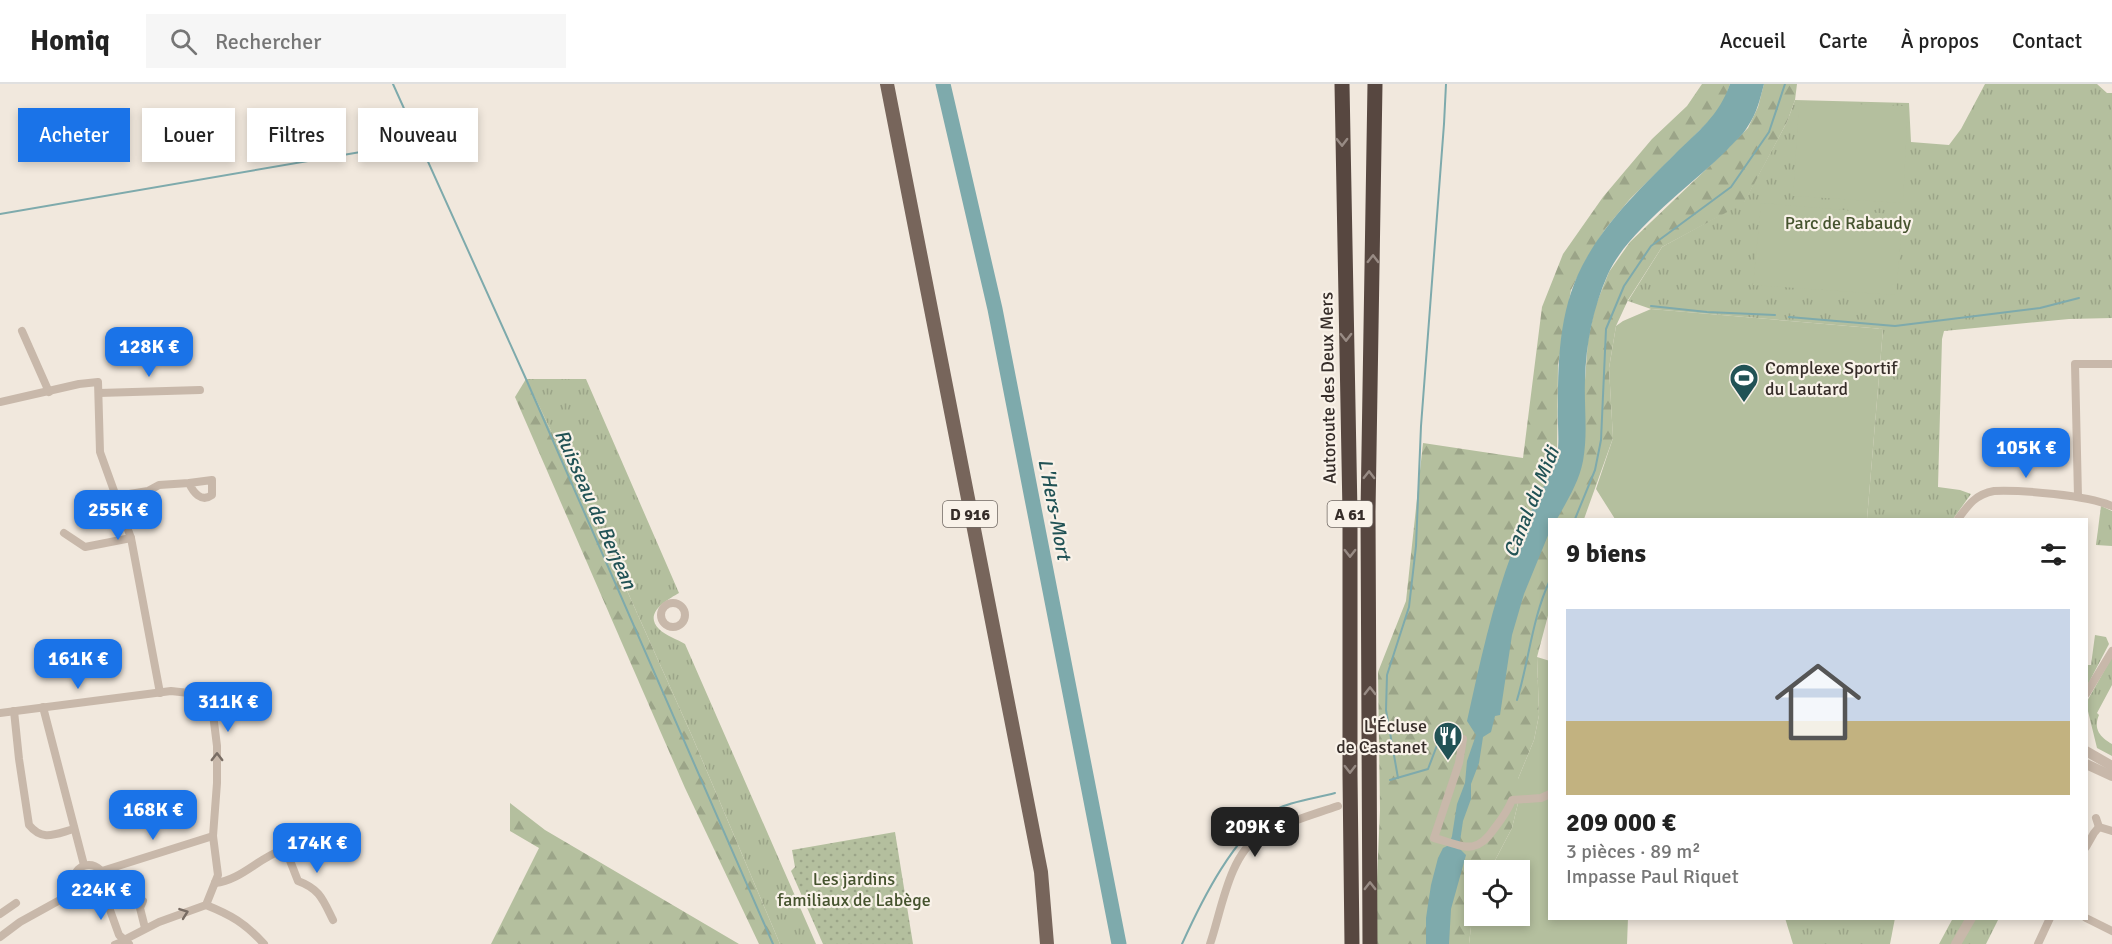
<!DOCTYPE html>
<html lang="fr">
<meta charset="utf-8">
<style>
:root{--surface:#fff;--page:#f6f6f6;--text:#222;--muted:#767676;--line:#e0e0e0;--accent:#1a73e8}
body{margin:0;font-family:Signika,sans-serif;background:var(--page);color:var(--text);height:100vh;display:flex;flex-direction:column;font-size:22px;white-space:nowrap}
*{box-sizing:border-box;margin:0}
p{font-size:20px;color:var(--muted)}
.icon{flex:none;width:33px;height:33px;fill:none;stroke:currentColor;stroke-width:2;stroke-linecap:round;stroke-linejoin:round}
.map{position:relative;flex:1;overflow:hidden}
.sheet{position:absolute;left:1548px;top:434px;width:540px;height:402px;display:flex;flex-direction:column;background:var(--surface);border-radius:0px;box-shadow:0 3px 9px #0003}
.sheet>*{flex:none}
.top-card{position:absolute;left:18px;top:24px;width:570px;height:54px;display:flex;gap:12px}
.controls{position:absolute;left:1464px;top:776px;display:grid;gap:12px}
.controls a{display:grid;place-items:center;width:66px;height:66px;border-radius:0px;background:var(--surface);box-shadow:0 3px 9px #0003;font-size:30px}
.price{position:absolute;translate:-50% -51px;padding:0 14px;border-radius:12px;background:var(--accent);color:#fff;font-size:20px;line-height:39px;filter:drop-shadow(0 2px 3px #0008)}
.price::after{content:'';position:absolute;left:50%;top:36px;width:18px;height:14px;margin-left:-9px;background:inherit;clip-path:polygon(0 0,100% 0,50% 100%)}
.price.selected{background:#222;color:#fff}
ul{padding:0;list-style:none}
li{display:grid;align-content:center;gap:12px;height:318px;padding:0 18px}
li span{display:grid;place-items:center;height:186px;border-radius:0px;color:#555}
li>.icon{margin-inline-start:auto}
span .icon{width:108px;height:108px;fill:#fffc;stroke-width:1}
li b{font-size:26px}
h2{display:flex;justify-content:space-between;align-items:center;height:72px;padding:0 18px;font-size:26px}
.chip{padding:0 21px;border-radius:0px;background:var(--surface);box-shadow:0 3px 9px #0003;font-size:21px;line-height:54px}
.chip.selected{background:var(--accent);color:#fff}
header{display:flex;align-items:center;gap:36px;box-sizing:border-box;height:84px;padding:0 30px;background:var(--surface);border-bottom:2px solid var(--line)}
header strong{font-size:28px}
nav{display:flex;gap:33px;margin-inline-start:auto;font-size:21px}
.search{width:420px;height:54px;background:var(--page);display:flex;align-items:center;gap:15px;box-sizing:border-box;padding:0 21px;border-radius:0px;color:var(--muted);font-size:22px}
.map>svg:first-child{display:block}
</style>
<header>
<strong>Homiq</strong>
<div class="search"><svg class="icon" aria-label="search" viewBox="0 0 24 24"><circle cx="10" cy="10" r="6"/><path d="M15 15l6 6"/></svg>Rechercher</div>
<nav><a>Accueil</a><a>Carte</a><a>À propos</a><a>Contact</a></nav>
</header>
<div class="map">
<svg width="2112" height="860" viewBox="0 0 2112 860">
<defs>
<pattern id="grass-tufts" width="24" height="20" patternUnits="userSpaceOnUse" patternTransform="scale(1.5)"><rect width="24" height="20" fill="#b4bf9e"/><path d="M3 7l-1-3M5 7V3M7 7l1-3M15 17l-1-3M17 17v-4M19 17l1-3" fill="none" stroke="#9ba488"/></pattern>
<pattern id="forest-firs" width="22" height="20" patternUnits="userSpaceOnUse" patternTransform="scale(1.5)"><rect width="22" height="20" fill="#b4bf9e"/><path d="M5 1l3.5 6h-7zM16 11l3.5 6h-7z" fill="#9ba488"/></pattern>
<pattern id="garden-dots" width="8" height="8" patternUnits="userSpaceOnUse" patternTransform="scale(1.5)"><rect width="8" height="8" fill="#b4bf9e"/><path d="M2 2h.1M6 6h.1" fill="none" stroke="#9ba488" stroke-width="1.8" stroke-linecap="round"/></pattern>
</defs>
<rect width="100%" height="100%" fill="#f1e8dd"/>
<g fill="url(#grass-tufts)">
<polygon points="1985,0 2097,0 2107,9 2112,9 2112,234 2069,235 1944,247 1942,255 1938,403 1960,406 1971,410 1953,435 1867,435 1883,245 1651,225 1628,217 1662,163 1744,118 1787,38 1795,16 1909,19 1911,58 1949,61 1961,45"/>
<path d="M526 295H586L679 509C667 516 643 529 659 545 666 552 677 555 685 560L816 860H780L692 652 612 473Z"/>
<polygon points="2101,422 2112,427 2112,462 2096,461"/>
<polygon points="2095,551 2106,553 2109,560 2087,602 2087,581 2091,581"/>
<path d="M2112 573V601L2097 629 2099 631C2093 645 2100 653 2112 660V672L2097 664 2086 619Z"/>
<polygon points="1785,834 1895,834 1890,860 1793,860"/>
<polygon points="1953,834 1999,834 1986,860 1939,860"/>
</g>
<g fill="url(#forest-firs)">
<polygon points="1702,0 1730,0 1724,18 1712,34 1630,115 1606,144 1587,174 1571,206 1558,281 1557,372 1552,386 1585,296 1588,256 1595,223 1609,188 1630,158 1717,75 1748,44 1758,23 1764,0 1797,0 1795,16 1787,38 1744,119 1662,163 1628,216 1616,242 1609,284 1613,354 1584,435 1550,435 1550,524 1537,573 1539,631 1534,656 1518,695 1518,719 1512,744 1490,786 1474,786 1474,817 1469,860 1376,860 1375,841 1380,726 1378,588 1406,517 1423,359 1523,374 1542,223 1563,170 1603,113 1652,55 1687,22"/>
<polygon points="526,295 612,473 692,652 780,860 759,860 685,704 515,313"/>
<polygon points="510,719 545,746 739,860 491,860 539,764 510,747"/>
</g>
<polygon fill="url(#garden-dots)" points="895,748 913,860 823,860 791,787 795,783 792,766"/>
<g fill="#b4bf9e">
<polygon points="1799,18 1908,22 1903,119 1793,112"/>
<polygon points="1761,119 1903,131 1896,211 1753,201"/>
<polygon points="1651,225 1883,245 1867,435 1615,435 1596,405 1613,354 1609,284 1616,242 1623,237"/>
<polygon points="1537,573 1550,577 1550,834 1628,834 1627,860 1469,860 1474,817 1474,831 1520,831 1520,786 1490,786 1512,744 1518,719 1518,695 1534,656 1539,631"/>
</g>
<path fill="#7eaaac" d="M1730 0H1764C1760 15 1757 29 1748 42 1743 51 1734 58 1727 66 1692 101 1628 146 1608 190 1593 224 1586 259 1585 296 1584 323 1588 350 1583 377 1579 398 1567 417 1557 435H1550L1549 449 1524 510 1512 551 1500 631 1495 632 1491 648 1483 653 1479 679 1471 700V715L1463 737 1459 764 1466 771 1451 825 1449 860H1426V834L1431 801 1438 774 1443 764 1449 761 1452 752 1457 720 1465 699 1467 677 1476 651 1467 637C1480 579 1492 521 1513 466 1521 447 1531 428 1540 409 1546 398 1554 385 1557 372 1560 356 1557 338 1558 322 1558 270 1560 219 1587 173 1610 133 1643 102 1675 70 1698 47 1719 32 1730 0Z"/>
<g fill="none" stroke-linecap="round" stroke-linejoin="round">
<g stroke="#7eaaac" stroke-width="2">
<polyline points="393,0 526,295 773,860"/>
<polyline points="0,130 419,58"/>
<polyline points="1651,222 1707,228 1775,231"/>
<polyline points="1789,233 1895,242 2040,224 2079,214"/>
<polyline points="1575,435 1595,386 1601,356 1606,245 1624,202 1651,162 1731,103 1769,48 1785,0"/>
<path d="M1517 616C1529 577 1532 534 1550 496"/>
<polyline points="1398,694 1386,626 1387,591 1409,523 1416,462 1421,342 1444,40 1446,0"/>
<polyline points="1390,696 1428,685 1441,651 1454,648"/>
<path d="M1182 860C1201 818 1235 748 1277 725 1292 717 1318 714 1335 709"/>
</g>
<polyline stroke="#7eaaac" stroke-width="15" points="943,0 995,225 1119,860"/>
<polyline stroke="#c8b8aa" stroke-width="6" points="114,860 124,856"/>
<g stroke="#c8b8aa" stroke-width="8">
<polyline points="22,247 49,308"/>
<polyline points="99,309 200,306"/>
<polyline points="0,318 79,300 98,298 100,368 131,454 160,609"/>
<path d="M117 412 148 407 159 401 189 399C193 408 201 419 212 411V396L189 399"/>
<polyline points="2078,413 2075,280 2112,280"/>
<path d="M1958 435C1968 421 1976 410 1994 407 2023 406 2086 411 2112 422"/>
<polyline points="64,449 85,463 131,454"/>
<circle cx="673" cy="531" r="12"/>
<polyline points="2086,610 2112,567"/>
<polyline points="43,623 84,781"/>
<path d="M14 627 19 675 29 741C43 758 55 750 74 745"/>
<polyline points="0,629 171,607 189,609 202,614 209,621 213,630 217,662 217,699 213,752 218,791 206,821 159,838 124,856"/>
<path d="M1463 655 1459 679 1434 754C1462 761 1475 773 1494 745 1501 736 1508 727 1512 716L1541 714 1550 710"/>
<polyline points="2096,734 2099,743"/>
<polyline points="2086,763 2094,749 2099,743 2112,747"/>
<circle cx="89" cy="796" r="15"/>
<polyline points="102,787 213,752"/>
<path d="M215 799C241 796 257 775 282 766L287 769 298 797C320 805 323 816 333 836"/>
<polyline points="102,804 119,851 129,860"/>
<polyline points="143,817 140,824 145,844"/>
<path d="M206 821C231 831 245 839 264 860"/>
<polyline points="0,830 16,819"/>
<polyline points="2086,834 2112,847"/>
<polyline points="0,853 20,838 78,806"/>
<path d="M1210 860C1221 829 1229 770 1260 752 1283 739 1312 731 1338 722"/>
<polyline points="2038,860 2050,834"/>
</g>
<g stroke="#c8b8aa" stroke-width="10">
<polyline points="2086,667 2112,682"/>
<polyline points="2086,680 2112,692"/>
<polyline points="1956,860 1971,834"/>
</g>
<polyline stroke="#77655b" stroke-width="14" points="887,0 1041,788 1047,860"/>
<g stroke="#574740" stroke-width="15">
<polyline points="1342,0 1350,429 1350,691 1352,860"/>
<polyline points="1370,860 1368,428 1375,0"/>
</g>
</g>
<defs><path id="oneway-chevron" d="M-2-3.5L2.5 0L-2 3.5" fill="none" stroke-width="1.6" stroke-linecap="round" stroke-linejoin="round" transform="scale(1.5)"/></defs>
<g stroke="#988b84">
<use href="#oneway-chevron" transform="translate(1342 58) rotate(89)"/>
<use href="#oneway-chevron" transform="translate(1373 175) rotate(-89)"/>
<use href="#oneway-chevron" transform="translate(1346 253) rotate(89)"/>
<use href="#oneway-chevron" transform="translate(1369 391) rotate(-89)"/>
<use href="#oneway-chevron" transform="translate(1350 469) rotate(90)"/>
<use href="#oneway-chevron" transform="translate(1370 607) rotate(-90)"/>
<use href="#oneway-chevron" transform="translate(1350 685) rotate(90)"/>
<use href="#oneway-chevron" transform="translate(1370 802) rotate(-90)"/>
</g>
<g stroke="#786c63">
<use href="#oneway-chevron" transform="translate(217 673) rotate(-90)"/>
<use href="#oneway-chevron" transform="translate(184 829) rotate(-20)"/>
</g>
<defs>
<g id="stadium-pin" transform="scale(1.5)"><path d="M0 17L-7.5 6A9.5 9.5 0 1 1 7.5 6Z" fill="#215255" stroke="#f9f2e9"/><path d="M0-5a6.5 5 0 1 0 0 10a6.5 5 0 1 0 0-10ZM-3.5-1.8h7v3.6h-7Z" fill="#fff"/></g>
<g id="restaurant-pin" transform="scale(1.5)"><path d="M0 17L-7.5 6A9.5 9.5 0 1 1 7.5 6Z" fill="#215255" stroke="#f9f2e9"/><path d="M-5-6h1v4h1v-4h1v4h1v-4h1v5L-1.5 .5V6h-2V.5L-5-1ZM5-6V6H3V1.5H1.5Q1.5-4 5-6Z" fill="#fff"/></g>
</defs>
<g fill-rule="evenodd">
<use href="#stadium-pin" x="1744" y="294"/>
<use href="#restaurant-pin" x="1448" y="652"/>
</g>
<g text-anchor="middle" stroke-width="4.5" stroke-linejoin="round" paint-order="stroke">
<g fill="#f9f2e9" stroke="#706863" stroke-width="1.5">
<rect x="943" y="417" width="54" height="26" rx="4.5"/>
<rect x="1327.5" y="417" width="45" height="26" rx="4.5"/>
</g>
<g font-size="16" font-weight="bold" fill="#362d29">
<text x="970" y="436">D 916</text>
<text x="1350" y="436">A 61</text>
</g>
<g font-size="18" fill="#45532e" stroke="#f9f2e9">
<text x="1848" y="145">Parc de Rabaudy</text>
<text x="854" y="801">Les jardins<tspan x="854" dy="21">familiaux de Labège</tspan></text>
</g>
<g font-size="18" fill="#362d29" stroke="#f9f2e9" text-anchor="start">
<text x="1765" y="290">Complexe Sportif<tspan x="1765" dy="21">du Lautard</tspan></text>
<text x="1427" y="648" text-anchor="end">L'Écluse<tspan x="1427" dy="21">de Castanet</tspan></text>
</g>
<g font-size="18" fill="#362d29" stroke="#f9f2e9">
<text transform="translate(1328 304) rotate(-91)" y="6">Autoroute des Deux Mers</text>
</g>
<g font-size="20" font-style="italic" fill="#215255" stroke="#f9f2e9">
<text transform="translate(1531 418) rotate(-68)" y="7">Canal du Midi</text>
<text transform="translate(596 425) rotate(66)" y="7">Ruisseau de Berjean</text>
<text transform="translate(1055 425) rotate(79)" y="7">L'Hers-Mort</text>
</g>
</g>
</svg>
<div class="controls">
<a><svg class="icon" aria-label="locate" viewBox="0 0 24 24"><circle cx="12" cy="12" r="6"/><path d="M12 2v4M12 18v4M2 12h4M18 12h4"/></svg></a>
</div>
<b class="price" style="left:149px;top:294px">128K €</b>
<b class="price" style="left:2026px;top:395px">105K €</b>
<b class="price" style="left:118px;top:457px">255K €</b>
<b class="price" style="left:78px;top:606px">161K €</b>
<b class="price" style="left:228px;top:649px">311K €</b>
<b class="price" style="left:153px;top:757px">168K €</b>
<b class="price selected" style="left:1255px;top:774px">209K €</b>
<b class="price" style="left:317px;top:790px">174K €</b>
<b class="price" style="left:101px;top:837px">224K €</b>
<div class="top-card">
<a class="chip selected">Acheter</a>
<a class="chip">Louer</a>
<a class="chip">Filtres</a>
<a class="chip">Nouveau</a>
</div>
<section class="sheet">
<h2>9 biens<svg class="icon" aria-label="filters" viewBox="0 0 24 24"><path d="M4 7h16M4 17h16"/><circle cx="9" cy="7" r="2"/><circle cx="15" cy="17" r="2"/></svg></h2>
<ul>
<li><span style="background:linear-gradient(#c9d6e8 60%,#c2b280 0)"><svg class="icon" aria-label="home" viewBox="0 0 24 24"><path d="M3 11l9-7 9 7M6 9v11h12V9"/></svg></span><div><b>209 000 €</b><p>3 pièces · 89 m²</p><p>Impasse Paul Riquet</p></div></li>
</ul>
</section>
</div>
